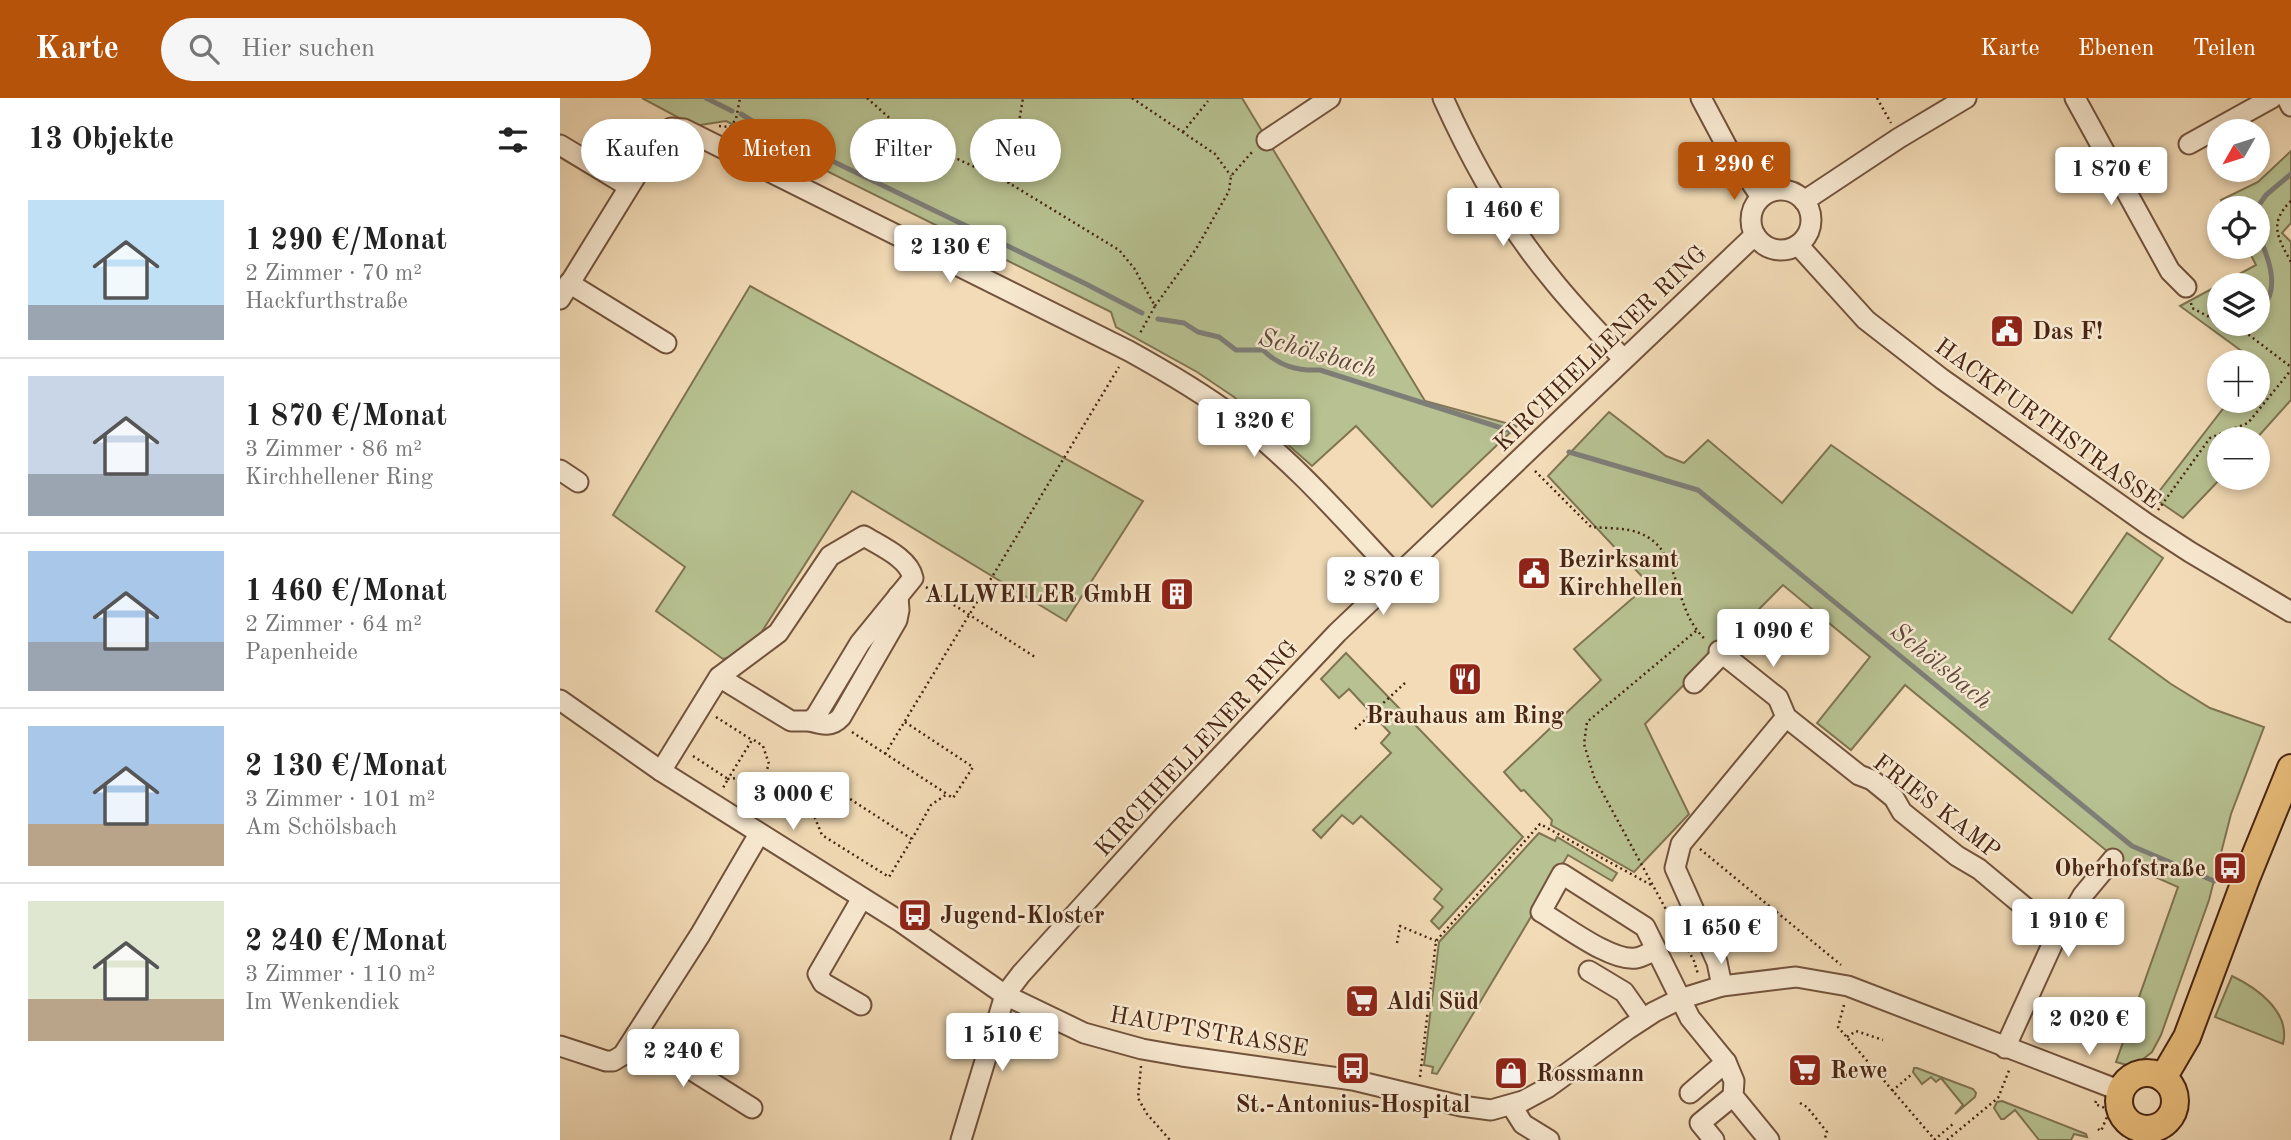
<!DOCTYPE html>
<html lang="de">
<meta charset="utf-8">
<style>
:root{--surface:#fff;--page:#f6f6f6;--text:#222;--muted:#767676;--line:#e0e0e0;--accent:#b45309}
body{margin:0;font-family:"Old Standard TT",serif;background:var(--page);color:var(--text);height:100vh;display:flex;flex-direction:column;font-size:26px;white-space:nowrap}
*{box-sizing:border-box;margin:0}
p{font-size:23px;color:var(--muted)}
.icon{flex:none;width:38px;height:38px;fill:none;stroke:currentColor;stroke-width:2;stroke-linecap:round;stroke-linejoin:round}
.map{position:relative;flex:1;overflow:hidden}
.drawer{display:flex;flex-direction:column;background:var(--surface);width:560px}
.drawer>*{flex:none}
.hud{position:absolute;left:21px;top:21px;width:665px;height:63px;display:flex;gap:14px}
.needle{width:46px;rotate:231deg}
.controls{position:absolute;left:1647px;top:21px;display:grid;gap:14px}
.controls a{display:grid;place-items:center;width:63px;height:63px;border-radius:50%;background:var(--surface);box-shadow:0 4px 10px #0003;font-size:35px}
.price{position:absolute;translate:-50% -60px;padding:0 16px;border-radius:7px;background:#fff;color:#222;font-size:23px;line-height:46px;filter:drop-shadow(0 2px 4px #0008)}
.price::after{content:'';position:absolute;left:50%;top:42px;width:21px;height:16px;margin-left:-10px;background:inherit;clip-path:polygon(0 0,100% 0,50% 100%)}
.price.active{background:var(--accent);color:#fff}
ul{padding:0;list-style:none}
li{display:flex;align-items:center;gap:21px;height:175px;padding:0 28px}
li+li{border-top:2px solid var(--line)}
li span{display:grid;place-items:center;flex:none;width:196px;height:140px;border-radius:0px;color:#555}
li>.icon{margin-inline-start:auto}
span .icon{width:84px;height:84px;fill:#fffc;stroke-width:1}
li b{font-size:30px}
h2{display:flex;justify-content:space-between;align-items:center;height:84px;padding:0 28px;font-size:30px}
.chip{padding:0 24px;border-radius:32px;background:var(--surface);box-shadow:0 4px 10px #0003;font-size:24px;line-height:63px}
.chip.active{background:var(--accent);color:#fff}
header{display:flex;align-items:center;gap:42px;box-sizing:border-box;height:98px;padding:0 35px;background:var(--accent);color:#fff}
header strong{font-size:33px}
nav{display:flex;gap:38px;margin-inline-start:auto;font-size:24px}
.search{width:490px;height:63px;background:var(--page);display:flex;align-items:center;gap:18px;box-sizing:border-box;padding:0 24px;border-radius:38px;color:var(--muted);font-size:26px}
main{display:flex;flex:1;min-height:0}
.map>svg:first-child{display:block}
</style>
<header>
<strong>Karte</strong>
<div class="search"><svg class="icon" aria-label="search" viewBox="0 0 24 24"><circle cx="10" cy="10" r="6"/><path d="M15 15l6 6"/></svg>Hier suchen</div>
<nav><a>Karte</a><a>Ebenen</a><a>Teilen</a></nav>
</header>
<main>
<section class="drawer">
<h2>13 Objekte<svg class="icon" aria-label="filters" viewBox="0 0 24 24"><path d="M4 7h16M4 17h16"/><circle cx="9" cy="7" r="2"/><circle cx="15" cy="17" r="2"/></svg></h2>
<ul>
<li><span style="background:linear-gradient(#bfe0f5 75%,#9aa5b1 0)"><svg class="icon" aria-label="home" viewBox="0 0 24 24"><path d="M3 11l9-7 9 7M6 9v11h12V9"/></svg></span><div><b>1 290 €/Monat</b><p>2 Zimmer · 70 m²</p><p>Hackfurthstraße</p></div></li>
<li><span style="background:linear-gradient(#c9d6e8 70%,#9aa5b1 0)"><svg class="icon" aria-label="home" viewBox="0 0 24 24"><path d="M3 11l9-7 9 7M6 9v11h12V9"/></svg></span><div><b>1 870 €/Monat</b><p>3 Zimmer · 86 m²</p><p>Kirchhellener Ring</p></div></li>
<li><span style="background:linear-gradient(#a9c7e8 65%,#9aa5b1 0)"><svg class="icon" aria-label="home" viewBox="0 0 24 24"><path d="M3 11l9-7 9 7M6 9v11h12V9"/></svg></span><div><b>1 460 €/Monat</b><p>2 Zimmer · 64 m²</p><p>Papenheide</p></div></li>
<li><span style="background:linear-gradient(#a9c7e8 70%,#b9a48a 0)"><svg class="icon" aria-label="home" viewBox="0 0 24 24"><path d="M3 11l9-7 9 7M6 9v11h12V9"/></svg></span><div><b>2 130 €/Monat</b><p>3 Zimmer · 101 m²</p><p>Am Schölsbach</p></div></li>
<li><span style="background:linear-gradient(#dfe7d0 70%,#b9a48a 0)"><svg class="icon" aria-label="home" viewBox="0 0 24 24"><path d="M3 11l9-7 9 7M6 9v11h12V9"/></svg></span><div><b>2 240 €/Monat</b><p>3 Zimmer · 110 m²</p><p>Im Wenkendiek</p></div></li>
</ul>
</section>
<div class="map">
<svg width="1731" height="1042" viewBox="0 0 1731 1042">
<rect width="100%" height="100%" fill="#f2dbb6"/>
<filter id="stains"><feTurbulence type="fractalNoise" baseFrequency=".00286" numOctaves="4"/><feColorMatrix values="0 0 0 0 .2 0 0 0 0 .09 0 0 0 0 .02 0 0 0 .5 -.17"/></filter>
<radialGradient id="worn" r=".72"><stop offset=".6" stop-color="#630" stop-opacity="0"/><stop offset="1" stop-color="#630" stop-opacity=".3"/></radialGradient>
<g fill="#b7c191" stroke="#807452" stroke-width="2">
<polygon points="82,0 682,0 865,303 957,328 872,409 796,328 752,368 674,299 637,274 556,229 551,214 166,23 134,28"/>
<polygon points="1731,53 1731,125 1722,135 1731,144 1731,302 1696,341 1659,341 1661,380 1623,420 1594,400 1669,303 1698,303 1698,265 1620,208 1659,187 1659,226 1698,226 1698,187 1659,187 1696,167 1687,149 1698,149 1698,110 1665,110 1661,102 1698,84"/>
<polygon points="190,188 583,403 506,523 292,393 201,535 170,559 163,561 96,513 125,469 53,417"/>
<polygon points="1049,314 1106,358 1124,365 1148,342 1222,405 1271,347 1512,515 1567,435 1603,460 1549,541 1611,586 1650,610 1704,629 1671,716 1649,802 1601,937 1592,954 1578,965 1567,967 1556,964 1618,789 1559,763 1345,587 1291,652 1257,625 1310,559 1223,487 1085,626 1129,716 1074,774 991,727 992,722 964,692 961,693 944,674 1041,582 1014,551 1089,486 988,378"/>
<polygon points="786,555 963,739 879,831 871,823 883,809 874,801 882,791 801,718 793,726 782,717 761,740 753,732 831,655 821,645 830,635 789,591 779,600 761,581"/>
<polygon points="979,735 995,743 997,739 1057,775 1052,783 1008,757 877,976 872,975 873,969 864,967 879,844"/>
<path d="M1672 878C1695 889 1731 913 1723 946L1655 919Z"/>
<polygon points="1354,970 1357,970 1413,991 1416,995 1415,999 1395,1016 1403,1007 1381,980 1376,984 1371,979 1362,986 1353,974"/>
<polygon points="1442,1003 1526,1036 1527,1039 1514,1036 1511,1042 1479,1042 1455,1012 1444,1021 1441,1021 1434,1010 1437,1004"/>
</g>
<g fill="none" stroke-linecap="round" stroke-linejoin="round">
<g stroke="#7e7e78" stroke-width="5">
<polyline points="146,0 172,13"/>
<polyline points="181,16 202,29 526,186 582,215"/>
<polyline points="1697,110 1706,97 1731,76"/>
<path d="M1698 136C1708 158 1723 195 1698 212"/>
<path d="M598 221 624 225 638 234 659 239 676 252H703C719 268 737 273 760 272L951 333"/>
<polyline points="1009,354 1138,392 1572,748 1654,783"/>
</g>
<g stroke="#73533c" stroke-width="23">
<g id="minor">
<path d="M883 0C912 64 946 126 991 180 1013 208 1039 234 1063 261"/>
<polyline points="1141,0 1167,49 1201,99"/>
<polyline points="1515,0 1610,173 1626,189"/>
<polyline points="1727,0 1731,8"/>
<polyline points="707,42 770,0"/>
<polyline points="1629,46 1712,0"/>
<polyline points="0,47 68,88"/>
<circle cx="1221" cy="122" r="30"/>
<polyline points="1244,103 1339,40 1406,0"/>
<polyline points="1238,147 1306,222 1382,281 1587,426 1630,454 1731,514"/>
<polyline points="9,185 106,245"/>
<path d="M0 201 100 39 111 30 124 31 569 253C605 273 640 293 673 318 734 363 785 423 837 478"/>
<polyline points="0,372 18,384"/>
<polyline points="1159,553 1218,600 1226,619"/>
<polyline points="1134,585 1162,556"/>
<polyline points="0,602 101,673 341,824 445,897 524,935 582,951 622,958 793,982 901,1008 931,1012 963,1003 987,990 1068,931 1094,914 1120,901 1162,888 1236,879 1288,888 1561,993"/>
<path d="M250 623C263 627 272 629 281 619L337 522 339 512 338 498"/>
<path d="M101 673 159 579 218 535 270 458 304 438C320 448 349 460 353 480L300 545 256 618 250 623H231L159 579"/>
<path d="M1096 852C1090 854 1083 859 1076 860 1051 864 1004 827 981 814L1002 776 1085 829 1130 920 1166 964 1174 983 1173 998 1209 1042"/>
<polyline points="1029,873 1064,894 1083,921"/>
<polyline points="1162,888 1157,864 1115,770 1121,746 1226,619 1299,677 1312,682 1334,700 1342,714 1397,758 1419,771 1497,836"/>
<polyline points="301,907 263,885 258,876 302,800"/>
<polyline points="76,937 192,1010"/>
<polyline points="0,948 46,963 53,963 63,957 140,837 199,736"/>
<polyline points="1445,950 1497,836 1507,825 1523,797 1553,761"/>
<polyline points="1130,995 1166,964"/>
<polyline points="951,1007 963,1026 989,1042"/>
<polyline points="401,1042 445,897 461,876 605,717 777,535 1195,137"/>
<polyline points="1154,1042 1140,1025 1173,998"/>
</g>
</g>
<g stroke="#492614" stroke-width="30">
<g id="major">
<circle cx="1587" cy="1003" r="28"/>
<polyline points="1603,980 1627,939 1687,778 1731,670"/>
</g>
</g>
<g stroke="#492614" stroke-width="2.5" stroke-dasharray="2 3.5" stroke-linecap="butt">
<polyline points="307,0 343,32 361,44 449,85 559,152 574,170 595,208 579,237"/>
<polyline points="572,0 655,56 671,78"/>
<polyline points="1317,0 1331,25"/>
<polyline points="159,28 170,29 176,21 180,0"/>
<polyline points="623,34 648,3"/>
<polyline points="449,85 463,0"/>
<path d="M1731 103C1708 125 1718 140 1731 164"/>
<polyline points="1631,205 1632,210 1659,224"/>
<polyline points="595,208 636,151 669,93 671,78 693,53"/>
<polyline points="1663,226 1689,237 1731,269"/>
<path d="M975 373 1031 429C1043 430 1057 430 1069 432 1126 444 1108 508 1146 542"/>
<polyline points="1598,412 1650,340 1688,325 1731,272"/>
<polyline points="366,489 475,559"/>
<polyline points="1136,533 1027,624 1024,646 1034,679 1134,863 1138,876"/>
<path d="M156 619 192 642 168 681 205 677C205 688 205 700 213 709"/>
<polyline points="345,624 413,669 393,700 388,697"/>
<polyline points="795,631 845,585"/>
<polyline points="292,634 387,696 371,707 352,741"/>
<polyline points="194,642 203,648 209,666 205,677"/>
<polyline points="325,656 559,269"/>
<polyline points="133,658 168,681 163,690"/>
<polyline points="213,709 224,709 247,701 262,737 329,779 352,741 273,690 252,694 247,701"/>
<polyline points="1140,751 1281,867"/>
<polyline points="837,845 840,828 876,843"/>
<polyline points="1284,907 1278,929 1375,1042"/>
<polyline points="1287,939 1296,933 1323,942"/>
<polyline points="581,968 578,1000 587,1016 610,1042"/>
<polyline points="860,979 876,843 980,726 1093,788"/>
<polyline points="1332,993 1352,976"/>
<polyline points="1536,1003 1535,1006 1550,1012 1541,1033 1538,1031"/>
<polyline points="1240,1005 1247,1009 1267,1034 1265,1040"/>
<polyline points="1374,1042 1393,1026"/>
<polyline points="1387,1042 1438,1000 1450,970"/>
</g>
<use href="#minor" stroke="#f7e8d0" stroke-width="19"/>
<use href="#major" stroke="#e9be7b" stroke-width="26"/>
</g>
<defs>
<g id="civic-square" transform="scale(1.75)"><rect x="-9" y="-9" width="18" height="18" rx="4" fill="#8f2418" stroke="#f7e8d0"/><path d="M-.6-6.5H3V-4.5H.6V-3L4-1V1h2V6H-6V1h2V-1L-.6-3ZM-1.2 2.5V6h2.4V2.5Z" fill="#fff"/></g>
<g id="building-square" transform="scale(1.75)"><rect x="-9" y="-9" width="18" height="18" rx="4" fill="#8f2418" stroke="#f7e8d0"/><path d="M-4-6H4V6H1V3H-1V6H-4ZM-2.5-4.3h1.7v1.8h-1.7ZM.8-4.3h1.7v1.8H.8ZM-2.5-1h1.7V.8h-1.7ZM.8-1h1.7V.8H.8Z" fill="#fff"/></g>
<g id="restaurant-square" transform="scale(1.75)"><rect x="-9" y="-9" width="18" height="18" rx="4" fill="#8f2418" stroke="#f7e8d0"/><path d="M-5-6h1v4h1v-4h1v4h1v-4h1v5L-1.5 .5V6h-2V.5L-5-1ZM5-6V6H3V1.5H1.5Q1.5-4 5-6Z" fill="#fff"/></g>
<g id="bus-square" transform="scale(1.75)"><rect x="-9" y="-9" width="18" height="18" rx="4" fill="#8f2418" stroke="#f7e8d0"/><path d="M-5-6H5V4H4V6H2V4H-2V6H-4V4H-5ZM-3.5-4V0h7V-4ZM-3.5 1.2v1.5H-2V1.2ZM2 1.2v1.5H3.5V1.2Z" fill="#fff"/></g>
<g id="supermarket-square" transform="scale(1.75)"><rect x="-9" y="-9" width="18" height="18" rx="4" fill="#8f2418" stroke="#f7e8d0"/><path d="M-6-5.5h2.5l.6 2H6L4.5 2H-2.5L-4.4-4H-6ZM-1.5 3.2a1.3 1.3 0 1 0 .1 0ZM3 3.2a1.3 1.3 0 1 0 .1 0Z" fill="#fff"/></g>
<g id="shop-square" transform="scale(1.75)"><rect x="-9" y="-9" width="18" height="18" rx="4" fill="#8f2418" stroke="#f7e8d0"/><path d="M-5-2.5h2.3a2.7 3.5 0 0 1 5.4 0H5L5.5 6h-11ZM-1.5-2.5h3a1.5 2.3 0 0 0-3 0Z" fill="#fff"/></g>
</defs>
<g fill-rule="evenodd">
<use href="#civic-square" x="1447" y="233"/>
<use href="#civic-square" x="974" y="475"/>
<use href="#building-square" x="617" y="496"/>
<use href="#restaurant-square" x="905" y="581"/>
<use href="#bus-square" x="1670" y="770"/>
<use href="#bus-square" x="355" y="817"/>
<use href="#supermarket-square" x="802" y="903"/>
<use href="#bus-square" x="793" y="970"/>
<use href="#supermarket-square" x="1245" y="972"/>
<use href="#shop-square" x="951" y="975"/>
</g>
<g text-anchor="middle" stroke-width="5" stroke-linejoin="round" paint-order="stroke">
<g font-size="24" font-weight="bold" fill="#492614" stroke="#f7e8d0" text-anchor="start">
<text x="1472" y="241">Das F!</text>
<text x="998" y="469">Bezirksamt<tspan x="998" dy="28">Kirchhellen</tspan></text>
<text x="592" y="504" text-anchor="end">ALLWEILER GmbH</text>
<text x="905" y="625" text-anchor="middle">Brauhaus am Ring</text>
<text x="1646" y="778" text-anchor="end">Oberhofstraße</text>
<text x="380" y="825">Jugend-Kloster</text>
<text x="826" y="911">Aldi Süd</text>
<text x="1270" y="980">Rewe</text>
<text x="976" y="983">Rossmann</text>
<text x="793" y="1014" text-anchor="middle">St.-Antonius-Hospital</text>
</g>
<g font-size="24" fill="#492614" stroke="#f7e8d0">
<text transform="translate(1040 250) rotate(-44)" y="8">KIRCHHELLENER RING</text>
<text transform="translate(1488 325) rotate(36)" y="8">HACKFURTHSTRASSE</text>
<text transform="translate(636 650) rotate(-47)" y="8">KIRCHHELLENER RING</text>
<text transform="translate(1377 708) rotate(38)" y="8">FRIES KAMP</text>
<text transform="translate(649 933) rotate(10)" y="8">HAUPTSTRASSE</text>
</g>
<g font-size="26" font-style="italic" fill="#5f4a3e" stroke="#f7e8d0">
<text transform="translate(758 254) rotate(16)" y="9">Schölsbach</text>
<text transform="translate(1382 567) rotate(39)" y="9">Schölsbach</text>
</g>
</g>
<rect width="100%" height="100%" filter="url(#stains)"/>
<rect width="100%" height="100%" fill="url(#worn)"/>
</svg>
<div class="controls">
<a><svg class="needle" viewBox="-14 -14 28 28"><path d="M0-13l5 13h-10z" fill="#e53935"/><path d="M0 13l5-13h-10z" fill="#767676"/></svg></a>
<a><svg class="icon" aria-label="locate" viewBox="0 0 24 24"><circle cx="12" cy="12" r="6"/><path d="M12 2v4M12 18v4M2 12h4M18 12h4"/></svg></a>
<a><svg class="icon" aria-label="layers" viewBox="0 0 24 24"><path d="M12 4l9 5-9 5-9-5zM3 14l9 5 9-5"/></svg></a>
<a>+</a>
<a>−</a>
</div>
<b class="price active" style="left:1174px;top:104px">1 290 €</b>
<b class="price" style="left:1551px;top:109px">1 870 €</b>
<b class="price" style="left:943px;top:150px">1 460 €</b>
<b class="price" style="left:390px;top:187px">2 130 €</b>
<b class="price" style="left:694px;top:361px">1 320 €</b>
<b class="price" style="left:823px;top:519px">2 870 €</b>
<b class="price" style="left:1213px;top:571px">1 090 €</b>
<b class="price" style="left:233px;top:734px">3 000 €</b>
<b class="price" style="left:1508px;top:861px">1 910 €</b>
<b class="price" style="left:1161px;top:868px">1 650 €</b>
<b class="price" style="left:1529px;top:959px">2 020 €</b>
<b class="price" style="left:442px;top:975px">1 510 €</b>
<b class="price" style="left:123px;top:991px">2 240 €</b>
<div class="hud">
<a class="chip">Kaufen</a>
<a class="chip active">Mieten</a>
<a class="chip">Filter</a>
<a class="chip">Neu</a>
</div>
</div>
</main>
